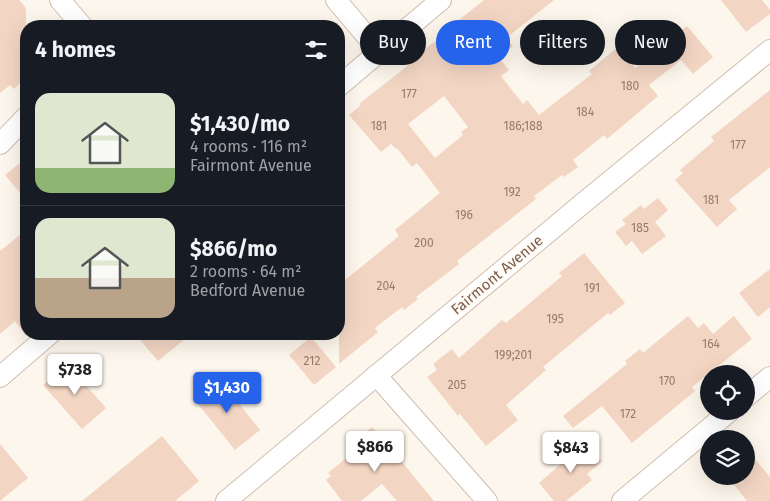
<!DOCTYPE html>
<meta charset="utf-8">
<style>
:root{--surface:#171b24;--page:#20242c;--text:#f1f3f6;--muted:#9ea1a6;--line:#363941;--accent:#2563eb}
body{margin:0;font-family:"Fira Sans",sans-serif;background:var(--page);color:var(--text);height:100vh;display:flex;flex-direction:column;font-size:19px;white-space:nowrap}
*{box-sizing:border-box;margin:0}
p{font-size:16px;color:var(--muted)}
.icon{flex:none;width:28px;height:28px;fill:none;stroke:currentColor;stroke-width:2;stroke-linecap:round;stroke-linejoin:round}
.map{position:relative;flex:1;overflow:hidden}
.sheet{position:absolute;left:20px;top:20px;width:325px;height:320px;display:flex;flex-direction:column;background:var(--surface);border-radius:20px;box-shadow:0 5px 20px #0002}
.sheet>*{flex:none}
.hud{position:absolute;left:360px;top:20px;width:335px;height:45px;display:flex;gap:10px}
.tools{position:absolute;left:700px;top:365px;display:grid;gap:10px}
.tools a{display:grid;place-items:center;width:55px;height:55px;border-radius:50%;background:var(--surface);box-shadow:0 5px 20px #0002;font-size:25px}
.price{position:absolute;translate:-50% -42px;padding:0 11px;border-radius:5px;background:#fff;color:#222;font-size:16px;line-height:32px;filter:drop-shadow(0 1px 2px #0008)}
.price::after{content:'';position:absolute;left:50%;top:30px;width:15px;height:11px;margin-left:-8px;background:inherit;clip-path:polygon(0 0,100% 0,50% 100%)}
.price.current{background:var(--accent);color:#fff}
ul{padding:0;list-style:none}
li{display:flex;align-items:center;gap:15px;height:125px;padding:0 15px}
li+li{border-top:1px solid var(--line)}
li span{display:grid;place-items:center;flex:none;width:140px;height:100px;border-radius:15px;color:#555}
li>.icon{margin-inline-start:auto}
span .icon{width:60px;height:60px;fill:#fffc;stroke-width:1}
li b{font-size:21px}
h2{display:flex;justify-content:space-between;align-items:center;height:60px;padding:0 15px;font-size:21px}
.chip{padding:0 18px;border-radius:22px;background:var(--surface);box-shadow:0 5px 20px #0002;font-size:18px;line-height:45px}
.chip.current{background:var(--accent);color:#fff}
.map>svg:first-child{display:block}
</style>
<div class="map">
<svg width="770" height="501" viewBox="0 0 770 501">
<rect width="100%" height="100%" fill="#fdf6ec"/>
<g fill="#f3d5c3" fill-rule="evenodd">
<polygon points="0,0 19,0 26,8 26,78 14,89 10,85 0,93"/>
<path d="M484 0H554L506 38 513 46 499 58 509 70 501 76 523 104 527 100 539 115 592 74 589 71 618 47 635 68 687 26 713 57 693 74 681 60 649 85 658 96 607 139 604 135 573 160 578 167 564 177 562 175 534 196 536 199 457 261 459 264 416 297 418 299 404 310 402 307 375 328 378 332 339 364V285L399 236 395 230 440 193 417 163 412 167 397 148 396 149 391 144 381 152 349 115 361 105 359 104 420 56 418 54 456 26 454 24ZM444 96 468 127 461 132 463 135 435 158 408 124Z"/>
<polygon points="721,0 762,0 770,10 770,14 746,32"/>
<polygon points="770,90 770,167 729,200 737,209 717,227 675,180 683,173 680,170 714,141 711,137"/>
<polygon points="26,158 26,200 5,175"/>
<polygon points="658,198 668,210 655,222 666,236 642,254 632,241 626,246 615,232 626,224 622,220 641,205 644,209"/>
<polygon points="26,230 26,336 15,321 0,334 0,251"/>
<polygon points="584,253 625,303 610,315 608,313 543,367 546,370 506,405 518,420 486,446 460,414 458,416 427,377 437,370 433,364 452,349 459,358 502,320 506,323 562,276 559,273"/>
<polygon points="770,269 770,307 758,317 739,293"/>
<polygon points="688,316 698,328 704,323 713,334 734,316 752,339 692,387 695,391 632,443 602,406 573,428 563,416 627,364 625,361 640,349 643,353"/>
<polygon points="135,334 191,334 158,361"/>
<polygon points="311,337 336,367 314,385 289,355"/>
<polygon points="67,364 106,408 82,429 43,385"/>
<polygon points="220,379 260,430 235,450 194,399"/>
<polygon points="372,427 394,452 434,501 397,501 382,484 361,501 342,501 326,480 331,476 328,473 355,451 350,445"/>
<polygon points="162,436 199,481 175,501 82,501"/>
<polygon points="586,442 602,461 587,474 592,480 566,501 554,501 539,483"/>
<polygon points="0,444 28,478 0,501"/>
<polygon points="746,448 770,477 770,501 747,501 727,476 746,476"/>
</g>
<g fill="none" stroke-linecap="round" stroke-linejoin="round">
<g stroke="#d1beb0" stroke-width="22">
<g id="street">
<polyline points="60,0 82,26"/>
<polyline points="336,0 380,52"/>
<polyline points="339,86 441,0"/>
<polyline points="0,144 26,117"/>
<polyline points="376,375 487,501"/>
<polyline points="0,377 50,334"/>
<polyline points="746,397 770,377"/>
<polyline points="226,501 582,204 770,50"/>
<polyline points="622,501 730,411"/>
</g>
</g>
<use href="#street" stroke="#fff" stroke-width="20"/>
</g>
<g text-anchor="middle" stroke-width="4" stroke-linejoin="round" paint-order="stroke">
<g font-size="12" fill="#987a6a">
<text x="630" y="90">180</text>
<text x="409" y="98">177</text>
<text x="585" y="116">184</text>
<text x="379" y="130">181</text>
<text x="523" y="130">186;188</text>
<text x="738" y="149">177</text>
<text x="512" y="196">192</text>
<text x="711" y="204">181</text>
<text x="464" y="219">196</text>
<text x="640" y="232">185</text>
<text x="424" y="247">200</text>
<text x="386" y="290">204</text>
<text x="592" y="292">191</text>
<text x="555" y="323">195</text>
<text x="711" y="348">164</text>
<text x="513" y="359">199;201</text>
<text x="312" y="365">212</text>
<text x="667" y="385">170</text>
<text x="457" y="389">205</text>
<text x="628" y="418">172</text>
</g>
<g font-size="15" fill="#7a5c4d" stroke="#fffaf3">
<text transform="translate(497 275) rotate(-40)" y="5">Fairmont Avenue</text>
</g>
</g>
</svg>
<div class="tools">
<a><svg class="icon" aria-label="locate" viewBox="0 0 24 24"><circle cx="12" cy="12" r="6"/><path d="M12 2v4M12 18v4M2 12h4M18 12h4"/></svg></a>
<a><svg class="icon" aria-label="layers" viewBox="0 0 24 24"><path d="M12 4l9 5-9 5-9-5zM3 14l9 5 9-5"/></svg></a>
</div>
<b class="price" style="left:75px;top:396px">$738</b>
<b class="price current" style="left:227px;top:414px">$1,430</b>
<b class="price" style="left:375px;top:473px">$866</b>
<b class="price" style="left:571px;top:474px">$843</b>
<div class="hud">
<a class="chip">Buy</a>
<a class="chip current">Rent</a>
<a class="chip">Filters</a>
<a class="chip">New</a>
</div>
<section class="sheet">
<h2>4 homes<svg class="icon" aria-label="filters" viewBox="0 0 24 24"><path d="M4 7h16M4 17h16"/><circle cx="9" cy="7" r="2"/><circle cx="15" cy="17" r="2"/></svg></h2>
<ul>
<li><span style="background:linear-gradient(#dfe7d0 75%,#8fb573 0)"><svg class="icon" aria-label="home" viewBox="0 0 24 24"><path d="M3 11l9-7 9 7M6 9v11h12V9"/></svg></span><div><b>$1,430/mo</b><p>4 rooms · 116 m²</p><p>Fairmont Avenue</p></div></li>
<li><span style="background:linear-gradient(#dfe7d0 60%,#b9a48a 0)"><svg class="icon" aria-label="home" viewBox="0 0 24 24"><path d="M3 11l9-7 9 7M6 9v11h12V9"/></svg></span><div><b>$866/mo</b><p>2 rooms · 64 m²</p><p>Bedford Avenue</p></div></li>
</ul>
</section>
</div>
